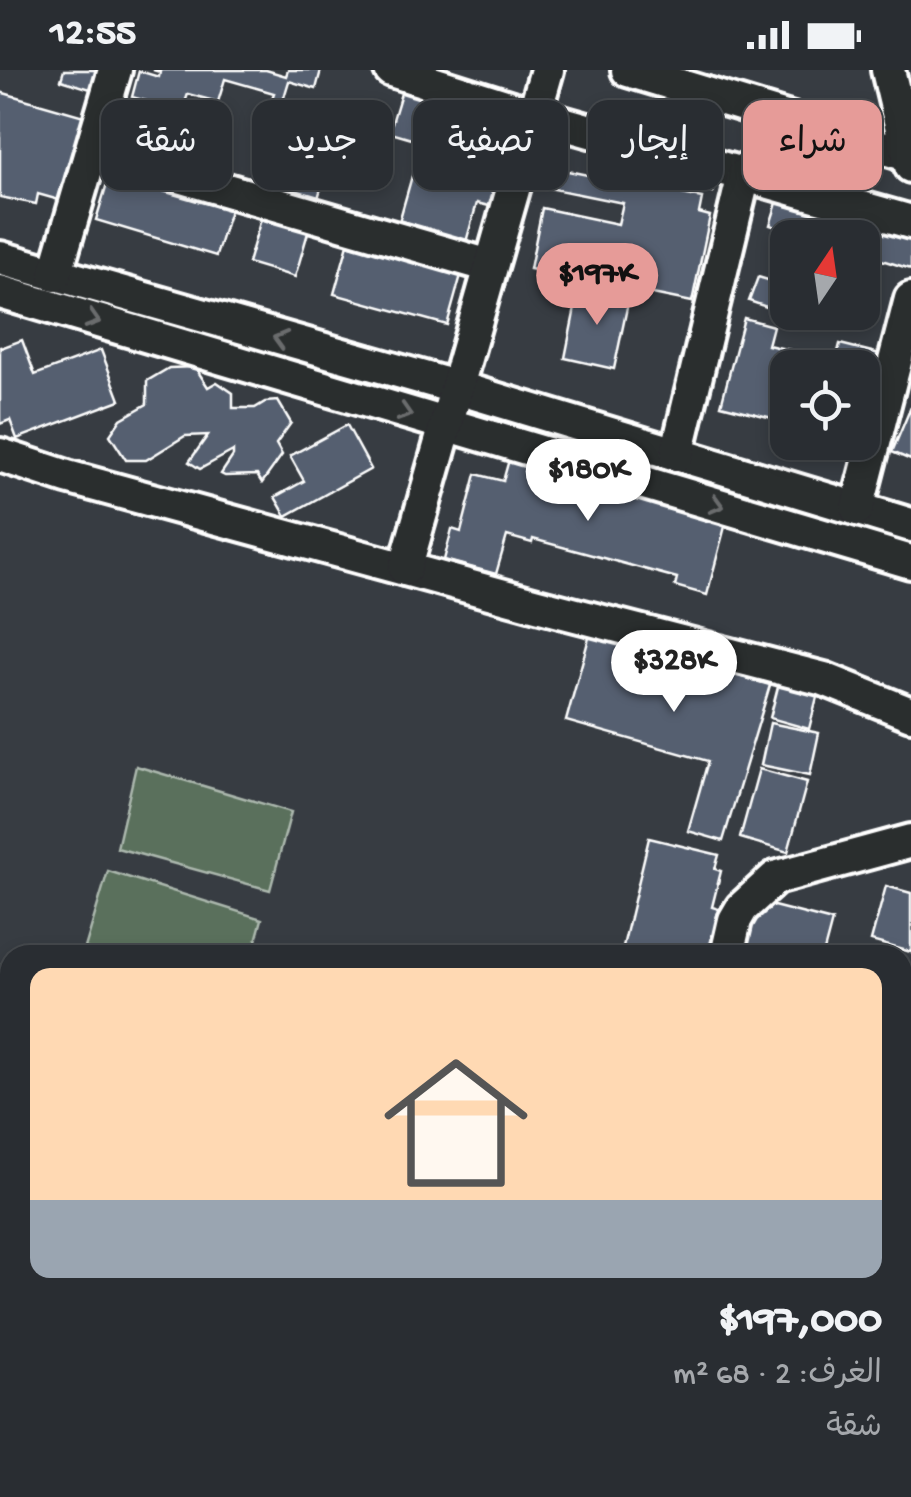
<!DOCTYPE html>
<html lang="ar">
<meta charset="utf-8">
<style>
:root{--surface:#292d32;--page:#35393e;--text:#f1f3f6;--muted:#a5a8ac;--line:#45494d;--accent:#e69b98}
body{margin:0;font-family:"Gochi Hand","Playpen Sans Arabic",sans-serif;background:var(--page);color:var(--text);direction:rtl;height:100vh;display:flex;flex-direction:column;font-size:38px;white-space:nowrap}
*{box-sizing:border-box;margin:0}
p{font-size:32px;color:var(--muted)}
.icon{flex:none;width:55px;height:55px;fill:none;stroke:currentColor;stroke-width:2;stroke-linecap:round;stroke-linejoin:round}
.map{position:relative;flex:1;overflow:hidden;direction:ltr}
.panel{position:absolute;left:0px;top:875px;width:912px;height:552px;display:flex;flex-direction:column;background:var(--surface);border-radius:30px 30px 0 0;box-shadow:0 5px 15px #0003,0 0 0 2px var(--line);direction:rtl}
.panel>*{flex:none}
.banner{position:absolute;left:30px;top:30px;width:852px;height:90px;direction:rtl;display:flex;gap:20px}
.needle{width:65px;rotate:13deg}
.tools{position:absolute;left:770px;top:150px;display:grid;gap:20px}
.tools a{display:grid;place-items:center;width:110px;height:110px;border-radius:20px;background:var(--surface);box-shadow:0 5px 15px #0003,0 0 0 2px var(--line);font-size:50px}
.price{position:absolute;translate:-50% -85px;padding:0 22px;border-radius:35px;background:#fff;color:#222;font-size:32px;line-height:65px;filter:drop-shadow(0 2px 5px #0008)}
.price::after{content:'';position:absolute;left:50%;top:60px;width:30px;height:22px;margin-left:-15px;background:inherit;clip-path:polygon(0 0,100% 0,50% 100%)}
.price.current{background:var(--accent);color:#111}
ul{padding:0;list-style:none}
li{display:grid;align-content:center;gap:20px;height:530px;padding:0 30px}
li span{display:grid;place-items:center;height:310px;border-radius:20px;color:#555}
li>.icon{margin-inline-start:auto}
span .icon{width:180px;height:180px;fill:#fffc;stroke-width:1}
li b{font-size:42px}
.chip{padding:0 35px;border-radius:20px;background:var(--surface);box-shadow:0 5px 15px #0003,0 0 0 2px var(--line);font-size:35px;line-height:90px}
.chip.current{background:var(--accent);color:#111}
.status{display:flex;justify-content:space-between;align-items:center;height:70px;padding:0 50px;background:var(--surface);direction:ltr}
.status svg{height:28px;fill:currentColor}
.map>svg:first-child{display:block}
</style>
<div class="status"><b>12:55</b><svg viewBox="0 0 49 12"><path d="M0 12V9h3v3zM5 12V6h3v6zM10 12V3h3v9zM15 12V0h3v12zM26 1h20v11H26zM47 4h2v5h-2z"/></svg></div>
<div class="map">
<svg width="911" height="1427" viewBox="0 0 911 1427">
<rect width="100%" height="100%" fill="#373c42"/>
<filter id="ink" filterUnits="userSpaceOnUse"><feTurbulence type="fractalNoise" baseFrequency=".01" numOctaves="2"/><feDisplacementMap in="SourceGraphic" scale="20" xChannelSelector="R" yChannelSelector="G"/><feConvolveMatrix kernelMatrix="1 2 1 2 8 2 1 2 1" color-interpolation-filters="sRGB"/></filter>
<g filter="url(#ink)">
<g fill="#5a705c" stroke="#acb8ae" stroke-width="2.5">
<polygon points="136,696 291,742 270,820 117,778"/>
<polygon points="108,801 262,849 252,885 108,885 85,878"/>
</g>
<g fill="#545f6f" stroke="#fff" stroke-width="2.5">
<polygon points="64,0 106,0 100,22 61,10"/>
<polygon points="153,0 266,0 286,6 288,0 321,0 316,19 289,11 282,34 271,31 274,23 225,9 218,32 188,24 182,41 132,27 139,1 159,7 160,2"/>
<polygon points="408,0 470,9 457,51 434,44 425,73 388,62 377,100 332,86 346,39 392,53"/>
<polygon points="0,22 91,48 66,132 38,124 36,134 0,127"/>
<polygon points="771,40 794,44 787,77 764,73"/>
<polygon points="430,56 506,77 495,120 419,100"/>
<polygon points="122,64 224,94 213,131 231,137 216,186 96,150"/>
<polygon points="647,76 675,84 668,113 640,106"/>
<polygon points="684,91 719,101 713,123 678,114"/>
<polygon points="553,98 702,128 699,143 710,146 692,232 530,199 542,138 618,154 623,133 549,118"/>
<polygon points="414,99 497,123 493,137 477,133 466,172 470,173 447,255 334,224 355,149 420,161 421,158 399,152"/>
<polygon points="787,101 829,114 830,109 854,116 847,138 862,143 868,123 911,137 911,199 862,184 862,168 811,168 770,155"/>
<polygon points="274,105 321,118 295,207 248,193"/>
<polygon points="758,207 788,216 781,242 749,231"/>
<polygon points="579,218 629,228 614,299 565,288"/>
<polygon points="744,248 773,256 768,275 790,280 772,348 721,335"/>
<polygon points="22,270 35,305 101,280 120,330 17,369 10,350 0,354 0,276 1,278"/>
<polygon points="840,274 884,285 870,376 856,372 862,372 862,298 834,298"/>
<polygon points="195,297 208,317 217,312 233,323 233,338 255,338 265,332 278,331 291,353 276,374 282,385 262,413 257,405 225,406 221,404 233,386 233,381 200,399 189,392 208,365 185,366 146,390 126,390 110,365 121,349 147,334 147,311 169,298"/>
<polygon points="911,337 911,390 892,382"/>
<polygon points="347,355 371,399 286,446 275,427 304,411 290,386"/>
<polygon points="510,386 728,445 707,525 675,516 677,508 533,469 532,473 507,466 496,504 444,490 452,459 461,462 476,404 503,411"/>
<polygon points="592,557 638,578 683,590 685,583 729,596 727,603 770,615 723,771 688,761 708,691 566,651"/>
<polygon points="779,613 818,623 809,659 770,648"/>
<polygon points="770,653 819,663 810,705 761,695"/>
<polygon points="759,699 807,712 788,782 740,768"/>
<polygon points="649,768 719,785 715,799 721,801 712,837 722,840 712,885 621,885"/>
<polygon points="886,816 911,823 911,882 871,871"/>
<polygon points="758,832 832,851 823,885 744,885"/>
<polygon points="6,1139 10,1140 10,1236 0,1234 0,1162"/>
<polygon points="902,1259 911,1261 911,1344 902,1342"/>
</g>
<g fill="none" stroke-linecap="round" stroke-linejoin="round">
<g stroke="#fff" stroke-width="40">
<g id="minor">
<polyline points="391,0 534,45 911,152"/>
<polyline points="628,0 911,86"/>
<polyline points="888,0 911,96"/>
<polyline points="92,81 490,196"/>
<polyline points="0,188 455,317 911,455"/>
<polyline points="55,205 115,0"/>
<polyline points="0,222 911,492"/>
<polyline points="677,384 744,105"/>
<polyline points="0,385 67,407 537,535 824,609 911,644"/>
<polyline points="857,439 911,229"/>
<polyline points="405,499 547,0"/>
<polyline points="727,885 735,850 742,838 775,808 911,771"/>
<polyline points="0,914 10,917"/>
<polyline points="902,956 911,928"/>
<polyline points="0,1119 10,1122"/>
<polyline points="902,1194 911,1196"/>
<polyline points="902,1275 911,1277"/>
<polyline points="902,1402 911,1405"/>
<polyline points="769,1427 772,1418"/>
</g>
</g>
<g stroke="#fff" stroke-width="48">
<g id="major">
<polyline points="0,1325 10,1328"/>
<polyline points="0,1360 10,1363"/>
<polyline points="192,1418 224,1427"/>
<polyline points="309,1418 340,1427"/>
</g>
</g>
<use href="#minor" stroke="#2a2d2e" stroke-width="32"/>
<use href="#major" stroke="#716d4b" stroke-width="40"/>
</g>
<defs><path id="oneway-chevron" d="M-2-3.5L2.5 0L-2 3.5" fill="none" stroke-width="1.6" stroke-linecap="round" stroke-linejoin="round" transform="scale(2.5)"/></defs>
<g stroke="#6a6c6d">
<use href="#oneway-chevron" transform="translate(93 250) rotate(17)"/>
<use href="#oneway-chevron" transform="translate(280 269) rotate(-164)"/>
<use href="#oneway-chevron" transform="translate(405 343) rotate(17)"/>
<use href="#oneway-chevron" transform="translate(717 435) rotate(16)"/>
</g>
</g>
</svg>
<div class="tools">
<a><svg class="needle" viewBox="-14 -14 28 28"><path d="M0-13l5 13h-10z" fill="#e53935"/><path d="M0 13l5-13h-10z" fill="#a5a8ac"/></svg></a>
<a><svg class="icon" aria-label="locate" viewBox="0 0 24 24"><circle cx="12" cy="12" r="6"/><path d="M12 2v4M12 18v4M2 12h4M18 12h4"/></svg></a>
</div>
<b class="price current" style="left:597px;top:258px">$197K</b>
<b class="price" style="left:588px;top:454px">$180K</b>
<b class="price" style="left:674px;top:645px">$328K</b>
<div class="banner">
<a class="chip current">شراء</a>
<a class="chip">إيجار</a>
<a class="chip">تصفية</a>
<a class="chip">جديد</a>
<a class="chip">شقة</a>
</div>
<section class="panel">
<ul>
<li><span style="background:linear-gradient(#ffd9b3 75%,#9aa5b1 0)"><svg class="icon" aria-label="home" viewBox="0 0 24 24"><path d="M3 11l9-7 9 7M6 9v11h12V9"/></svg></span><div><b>$197,000</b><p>الغرف: 2 · 68 m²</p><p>شقة</p></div></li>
</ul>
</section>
</div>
